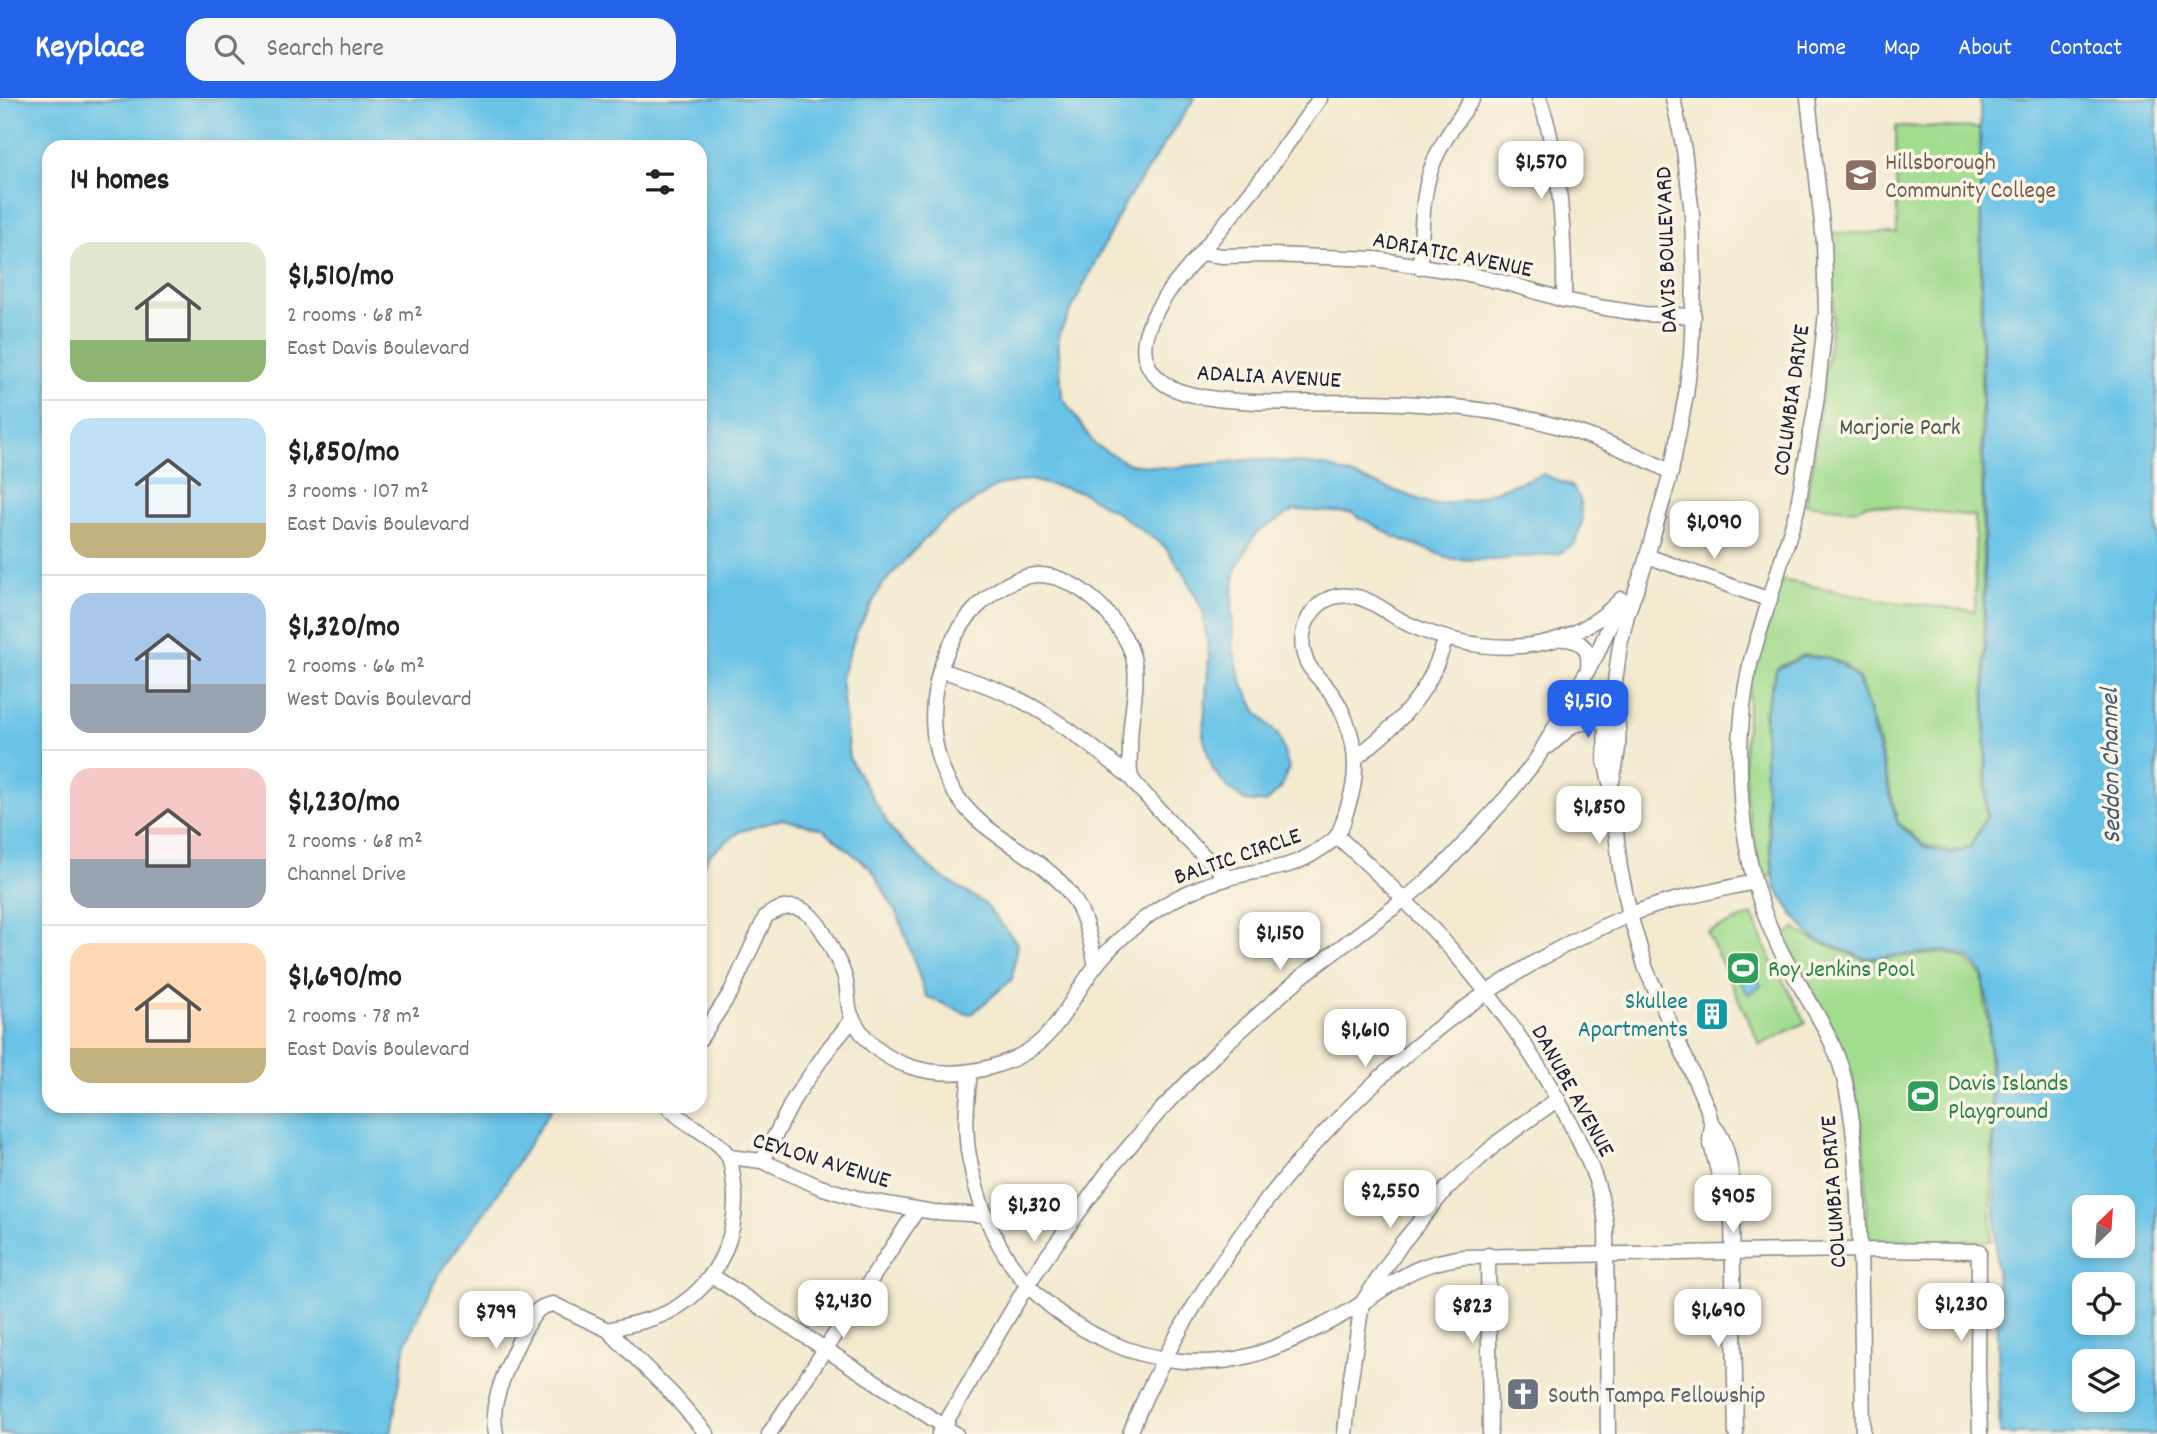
<!DOCTYPE html>
<meta charset="utf-8">
<style>
:root{--surface:#fff;--page:#f6f6f6;--text:#222;--muted:#767676;--line:#e0e0e0;--accent:#2563eb}
body{margin:0;font-family:Dekko,sans-serif;background:var(--page);color:var(--text);height:100vh;display:flex;flex-direction:column;font-size:26px;white-space:nowrap}
*{box-sizing:border-box;margin:0}
p{font-size:23px;color:var(--muted)}
.icon{flex:none;width:38px;height:38px;fill:none;stroke:currentColor;stroke-width:2;stroke-linecap:round;stroke-linejoin:round}
.map{position:relative;flex:1;overflow:hidden}
.drawer{position:absolute;left:42px;top:42px;width:665px;height:973px;display:flex;flex-direction:column;background:var(--surface);border-radius:21px;box-shadow:0 4px 10px #0003}
.drawer>*{flex:none}
.needle{width:46px;rotate:25deg}
.fabs{position:absolute;left:2072px;top:1097px;display:grid;gap:14px}
.fabs a{display:grid;place-items:center;width:63px;height:63px;border-radius:14px;background:var(--surface);box-shadow:0 4px 10px #0003;font-size:35px}
.price{position:absolute;translate:-50% -60px;padding:0 16px;border-radius:14px;background:#fff;color:#222;font-size:23px;line-height:46px;filter:drop-shadow(0 2px 4px #0008)}
.price::after{content:'';position:absolute;left:50%;top:42px;width:21px;height:16px;margin-left:-10px;background:inherit;clip-path:polygon(0 0,100% 0,50% 100%)}
.price.active{background:var(--accent);color:#fff}
ul{padding:0;list-style:none}
li{display:flex;align-items:center;gap:21px;height:175px;padding:0 28px}
li+li{border-top:2px solid var(--line)}
li span{display:grid;place-items:center;flex:none;width:196px;height:140px;border-radius:21px;color:#555}
li>.icon{margin-inline-start:auto}
span .icon{width:84px;height:84px;fill:#fffc;stroke-width:1}
li b{font-size:30px}
h2{display:flex;justify-content:space-between;align-items:center;height:84px;padding:0 28px;font-size:30px}
header{display:flex;align-items:center;gap:42px;box-sizing:border-box;height:98px;padding:0 35px;background:var(--accent);color:#fff}
header strong{font-size:33px}
nav{display:flex;gap:38px;margin-inline-start:auto;font-size:24px}
.search{width:490px;height:63px;background:var(--page);display:flex;align-items:center;gap:18px;box-sizing:border-box;padding:0 24px;border-radius:21px;color:var(--muted);font-size:26px}
.map>svg:first-child{display:block}
</style>
<header>
<strong>Keyplace</strong>
<div class="search"><svg class="icon" aria-label="search" viewBox="0 0 24 24"><circle cx="10" cy="10" r="6"/><path d="M15 15l6 6"/></svg>Search here</div>
<nav><a>Home</a><a>Map</a><a>About</a><a>Contact</a></nav>
</header>
<div class="map">
<svg width="2157" height="1336" viewBox="0 0 2157 1336">
<rect width="100%" height="100%" fill="#fcf5e5"/>
<filter id="ink" filterUnits="userSpaceOnUse"><feTurbulence type="fractalNoise" baseFrequency=".0143" numOctaves="2"/><feDisplacementMap in="SourceGraphic" scale="14" xChannelSelector="R" yChannelSelector="G"/><feConvolveMatrix kernelMatrix="1 2 1 2 8 2 1 2 1" color-interpolation-filters="sRGB"/></filter>
<filter id="wash" filterUnits="userSpaceOnUse"><feTurbulence type="fractalNoise" baseFrequency=".00686" numOctaves="4" result="noise"/><feDisplacementMap in="SourceGraphic" scale="28" xChannelSelector="R" yChannelSelector="G"/><feGaussianBlur stdDeviation="1.57" result="paint"/><feColorMatrix in="noise" values="0 0 0 0 0 0 0 0 0 0 0 0 0 0 0 0 0 1.4 0 .05"/><feComposite in="paint" operator="in"/></filter>
<g filter="url(#wash)">
<rect width="100%" height="100%" fill="#f3ead0"/>
<g fill="#a1dc8f" stroke="#627f65" stroke-width="2">
<polygon points="1896,28 1980,30 1981,315 1986,719 1970,748 1951,754 1924,747 1898,724 1877,637 1860,582 1843,565 1825,559 1803,557 1777,570 1764,614 1767,722 1773,777 1762,781 1746,703 1744,658 1750,584 1782,482 1887,503 1975,513 1975,418 1866,406 1854,412 1805,406 1812,370 1833,216 1831,135 1897,135"/>
<polygon points="1752,817 1771,861 1806,924 1760,947 1707,834"/>
<polygon points="1795,831 1814,842 1865,862 1946,855 1967,862 1982,879 1988,926 1992,1042 1991,1143 1867,1143 1865,1062 1860,1019 1852,977 1822,911 1783,838"/>
</g>
<g fill="#69c3e7" stroke="#467291" stroke-width="2" fill-rule="evenodd">
<polygon points="0,0 1195,0 1125,105 1058,238 1062,299 1095,347 1129,366 1169,370 1258,361 1326,368 1435,407 1472,401 1543,376 1571,388 1580,401 1582,424 1574,446 1558,456 1492,462 1451,461 1393,438 1352,415 1295,412 1256,435 1235,472 1232,509 1233,551 1241,582 1256,613 1279,638 1289,670 1281,690 1266,705 1245,703 1228,690 1213,672 1203,638 1209,559 1203,513 1185,477 1164,448 1122,418 1081,394 1029,382 998,387 936,429 882,487 856,535 841,580 849,660 893,734 936,775 985,806 1017,845 1012,881 973,915 966,916 926,898 899,820 872,772 823,731 782,721 741,733 710,756 700,773 700,49 49,49 49,1008 553,1008 495,1100 439,1175 406,1245 391,1336 0,1336"/>
<path d="M1980 0H2157V1336H2000L1993 1010 1989 911 1983 877 1970 860 1946 853 1865 860 1814 841 1793 817 1775 788 1765 683 1766 611 1777 571 1803 559 1826 560 1842 567 1858 581 1868 611 1897 725 1924 749 1950 756 1970 750 1987 719ZM2084 1110H2123V1148H2084ZM2123 1186V1225H2084V1186ZM2084 1264H2123V1302H2084Z"/>
<polygon points="1749,858 1761,888 1748,896 1730,868"/>
</g>
</g>
<g filter="url(#ink)">
<g fill="none" stroke-linecap="round" stroke-linejoin="round">
<g stroke="#8a8686" stroke-width="17">
<g id="minor">
<path d="M1320 0 1264 78 1169 193C1149 222 1127 259 1165 286 1200 310 1309 304 1353 304 1383 304 1414 305 1444 308 1528 315 1595 335 1671 374"/>
<path d="M1539 0C1560 56 1565 142 1564 202"/>
<polyline points="1673,0 1684,52 1692,116 1694,184 1691,257 1686,297 1671,374 1644,469 1627,517 1620,547 1612,606 1606,621 1605,663 1611,688 1620,770 1630,817 1646,871 1707,1009 1712,1027 1710,1042 1727,1109 1732,1120"/>
<path d="M1808 0 1824 144 1826 215 1816 306 1797 412 1751 562C1731 650 1737 760 1776 843 1796 887 1830 928 1843 976 1856 1026 1857 1077 1859 1129 1862 1198 1862 1267 1863 1336"/>
<polyline points="1202,155 1222,158 1271,157 1376,161 1464,175 1514,187 1564,202 1605,210 1644,216 1694,218"/>
<path d="M1420 169C1422 136 1421 102 1431 71 1440 45 1458 22 1473 0"/>
<polyline points="1647,458 1770,502"/>
<path d="M1563 541C1584 542 1590 552 1588 571"/>
<path d="M940 572C972 582 1006 593 1035 610 1069 630 1101 655 1131 680"/>
<path d="M1612 606C1623 629 1618 658 1612 683"/>
<polyline points="1549,648 1573,627 1606,621"/>
<path d="M1357 659C1383 638 1409 616 1426 587 1435 573 1440 556 1446 541"/>
<path d="M1337 738C1431 823 1507 904 1566 1017 1584 1052 1602 1087 1606 1126L1608 1336"/>
<path d="M1096 867C1090 843 1086 817 1071 797 1047 763 1006 748 977 721 926 675 921 598 954 540 969 513 997 485 1029 478 1050 474 1072 485 1088 497 1100 506 1109 516 1117 528 1150 570 1129 602 1130 650 1130 659 1128 674 1132 681 1137 690 1147 698 1153 705 1177 732 1201 757 1229 780"/>
<path d="M700 941 731 894 766 818C804 793 820 826 834 855 838 863 843 871 845 880 849 893 846 907 852 919 878 972 939 983 991 969 1054 951 1060 916 1094 870 1110 848 1135 827 1158 811 1181 796 1206 786 1232 779 1266 770 1289 773 1320 751 1325 748 1332 744 1336 739 1342 732 1345 717 1348 708 1358 679 1358 652 1346 623 1343 615 1339 606 1334 599 1327 588 1316 579 1309 568 1297 548 1302 522 1319 507 1329 498 1343 496 1357 499 1375 503 1392 519 1410 527 1481 558 1564 561 1621 501"/>
<path d="M970 974C967 1001 964 1031 969 1058 985 1146 1027 1207 1109 1244 1150 1263 1205 1270 1249 1258 1282 1249 1335 1223 1364 1204 1403 1178 1415 1166 1464 1159L1849 1152 1979 1153 1978 1272 1980 1336"/>
<path d="M1712 1027C1730 1039 1736 1100 1732 1120L1736 1336"/>
<polyline points="729,1059 762,1063 820,1089 863,1102 934,1114 985,1117"/>
<polyline points="762,1063 795,999 829,950 853,921"/>
<polyline points="1488,1157 1490,1336"/>
<polyline points="711,1177 956,1336"/>
<path d="M608 1232C633 1225 658 1222 679 1208 719 1182 740 1133 734 1087 733 1078 732 1068 729 1060 721 1040 682 1027 668 1008"/>
<path d="M496 1336C494 1325 493 1314 496 1303 501 1281 523 1228 538 1212 543 1208 547 1207 553 1206L608 1232 674 1298 707 1336"/>
<polyline points="769,1336 917,1112"/>
<polyline points="939,1336 1027,1187 1048,1157 1110,1071 1158,1015 1223,948 1301,879 1405,801 1427,783 1449,762 1506,700 1536,662 1597,556 1618,508"/>
<path d="M1130 1336C1144 1298 1163 1262 1183 1227 1281 1055 1442 895 1627 818 1667 801 1711 794 1754 784"/>
<polyline points="1345,1336 1349,1293 1362,1205 1402,1145 1447,1090 1498,1044 1558,1001"/>
</g>
</g>
<use href="#minor" stroke="#fff" stroke-width="14"/>
</g>
</g>
<defs>
<g id="university-square" transform="scale(1.75)"><rect x="-9" y="-9" width="18" height="18" rx="4" fill="#8d6e63" stroke="#fcf5e5"/><path d="M0-5L7-2L0 1L-7-2ZM-4 1L0 2.5L4 1V4Q0 6-4 4Z" fill="#fff"/></g>
<g id="stadium-square" transform="scale(1.75)"><rect x="-9" y="-9" width="18" height="18" rx="4" fill="#2e9e5b" stroke="#fcf5e5"/><path d="M0-5a6.5 5 0 1 0 0 10a6.5 5 0 1 0 0-10ZM-3.5-1.8h7v3.6h-7Z" fill="#fff"/></g>
<g id="building-square" transform="scale(1.75)"><rect x="-9" y="-9" width="18" height="18" rx="4" fill="#0f9aa8" stroke="#fcf5e5"/><path d="M-4-6H4V6H1V3H-1V6H-4ZM-2.5-4.3h1.7v1.8h-1.7ZM.8-4.3h1.7v1.8H.8ZM-2.5-1h1.7V.8h-1.7ZM.8-1h1.7V.8H.8Z" fill="#fff"/></g>
<g id="church-square" transform="scale(1.75)"><rect x="-9" y="-9" width="18" height="18" rx="4" fill="#6b7280" stroke="#fcf5e5"/><path d="M-1.2-6h2.4v3.5h3.3v2.4h-3.3V6h-2.4V-.1h-3.3v-2.4h3.3Z" fill="#fff"/></g>
</defs>
<g fill-rule="evenodd">
<use href="#university-square" x="1861" y="77"/>
<use href="#stadium-square" x="1743" y="870"/>
<use href="#building-square" x="1712" y="916"/>
<use href="#stadium-square" x="1923" y="998"/>
<use href="#church-square" x="1523" y="1296"/>
</g>
<g text-anchor="middle" stroke-width="7" stroke-linejoin="round" paint-order="stroke">
<g font-size="24" fill="#785e54" stroke="#fcf5e5" text-anchor="start">
<text x="1885" y="71">Hillsborough<tspan x="1885" dy="28">Community College</tspan></text>
</g>
<g font-size="24" fill="#22223b" stroke="#fcf5e5">
<text transform="translate(1665 152) rotate(-92)" y="8">DAVIS BOULEVARD</text>
<text transform="translate(1453 155) rotate(11)" y="8">ADRIATIC AVENUE</text>
<text transform="translate(1269 277) rotate(3)" y="8">ADALIA AVENUE</text>
<text transform="translate(1790 302) rotate(-82)" y="8">COLUMBIA DRIVE</text>
<text transform="translate(1237 757) rotate(-19)" y="8">BALTIC CIRCLE</text>
<text transform="translate(1574 992) rotate(61)" y="8">DANUBE AVENUE</text>
<text transform="translate(822 1061) rotate(17)" y="8">CEYLON AVENUE</text>
<text transform="translate(1832 1094) rotate(-94)" y="8">COLUMBIA DRIVE</text>
</g>
<g font-size="24" fill="#485a54" stroke="#fcf5e5">
<text x="1900" y="336">Marjorie Park</text>
</g>
<g font-size="24" fill="#27864d" stroke="#fcf5e5" text-anchor="start">
<text x="1768" y="878">Roy Jenkins Pool</text>
<text x="1948" y="992">Davis Islands<tspan x="1948" dy="28">Playground</tspan></text>
</g>
<g font-size="24" fill="#0d838f" stroke="#fcf5e5" text-anchor="end">
<text x="1688" y="910">Skullee<tspan x="1688" dy="28">Apartments</tspan></text>
</g>
<g font-size="24" fill="#5b616d" stroke="#fcf5e5" text-anchor="start">
<text x="1548" y="1304">South Tampa Fellowship</text>
</g>
<g font-size="26" font-style="italic" fill="#3b5a77" stroke="#fcf5e5">
<text transform="translate(2109 668) rotate(-91)" y="9">Seddon Channel</text>
</g>
</g>
</svg>
<div class="fabs">
<a><svg class="needle" viewBox="-14 -14 28 28"><path d="M0-13l5 13h-10z" fill="#e53935"/><path d="M0 13l5-13h-10z" fill="#767676"/></svg></a>
<a><svg class="icon" aria-label="locate" viewBox="0 0 24 24"><circle cx="12" cy="12" r="6"/><path d="M12 2v4M12 18v4M2 12h4M18 12h4"/></svg></a>
<a><svg class="icon" aria-label="layers" viewBox="0 0 24 24"><path d="M12 4l9 5-9 5-9-5zM3 14l9 5 9-5"/></svg></a>
</div>
<b class="price" style="left:1541px;top:103px">$1,570</b>
<b class="price" style="left:1714px;top:463px">$1,090</b>
<b class="price active" style="left:1588px;top:642px">$1,510</b>
<b class="price" style="left:1599px;top:748px">$1,850</b>
<b class="price" style="left:1280px;top:874px">$1,150</b>
<b class="price" style="left:1365px;top:971px">$1,610</b>
<b class="price" style="left:1390px;top:1132px">$2,550</b>
<b class="price" style="left:1733px;top:1137px">$905</b>
<b class="price" style="left:1034px;top:1146px">$1,320</b>
<b class="price" style="left:843px;top:1242px">$2,430</b>
<b class="price" style="left:1961px;top:1245px">$1,230</b>
<b class="price" style="left:1472px;top:1247px">$823</b>
<b class="price" style="left:1718px;top:1251px">$1,690</b>
<b class="price" style="left:496px;top:1253px">$799</b>
<section class="drawer">
<h2>14 homes<svg class="icon" aria-label="filters" viewBox="0 0 24 24"><path d="M4 7h16M4 17h16"/><circle cx="9" cy="7" r="2"/><circle cx="15" cy="17" r="2"/></svg></h2>
<ul>
<li><span style="background:linear-gradient(#dfe7d0 70%,#8fb573 0)"><svg class="icon" aria-label="home" viewBox="0 0 24 24"><path d="M3 11l9-7 9 7M6 9v11h12V9"/></svg></span><div><b>$1,510/mo</b><p>2 rooms · 68 m²</p><p>East Davis Boulevard</p></div></li>
<li><span style="background:linear-gradient(#bfe0f5 75%,#c2b280 0)"><svg class="icon" aria-label="home" viewBox="0 0 24 24"><path d="M3 11l9-7 9 7M6 9v11h12V9"/></svg></span><div><b>$1,850/mo</b><p>3 rooms · 107 m²</p><p>East Davis Boulevard</p></div></li>
<li><span style="background:linear-gradient(#a9c7e8 65%,#9aa5b1 0)"><svg class="icon" aria-label="home" viewBox="0 0 24 24"><path d="M3 11l9-7 9 7M6 9v11h12V9"/></svg></span><div><b>$1,320/mo</b><p>2 rooms · 66 m²</p><p>West Davis Boulevard</p></div></li>
<li><span style="background:linear-gradient(#f6c9c9 65%,#9aa5b1 0)"><svg class="icon" aria-label="home" viewBox="0 0 24 24"><path d="M3 11l9-7 9 7M6 9v11h12V9"/></svg></span><div><b>$1,230/mo</b><p>2 rooms · 68 m²</p><p>Channel Drive</p></div></li>
<li><span style="background:linear-gradient(#ffd9b3 75%,#c2b280 0)"><svg class="icon" aria-label="home" viewBox="0 0 24 24"><path d="M3 11l9-7 9 7M6 9v11h12V9"/></svg></span><div><b>$1,690/mo</b><p>2 rooms · 78 m²</p><p>East Davis Boulevard</p></div></li>
</ul>
</section>
</div>
